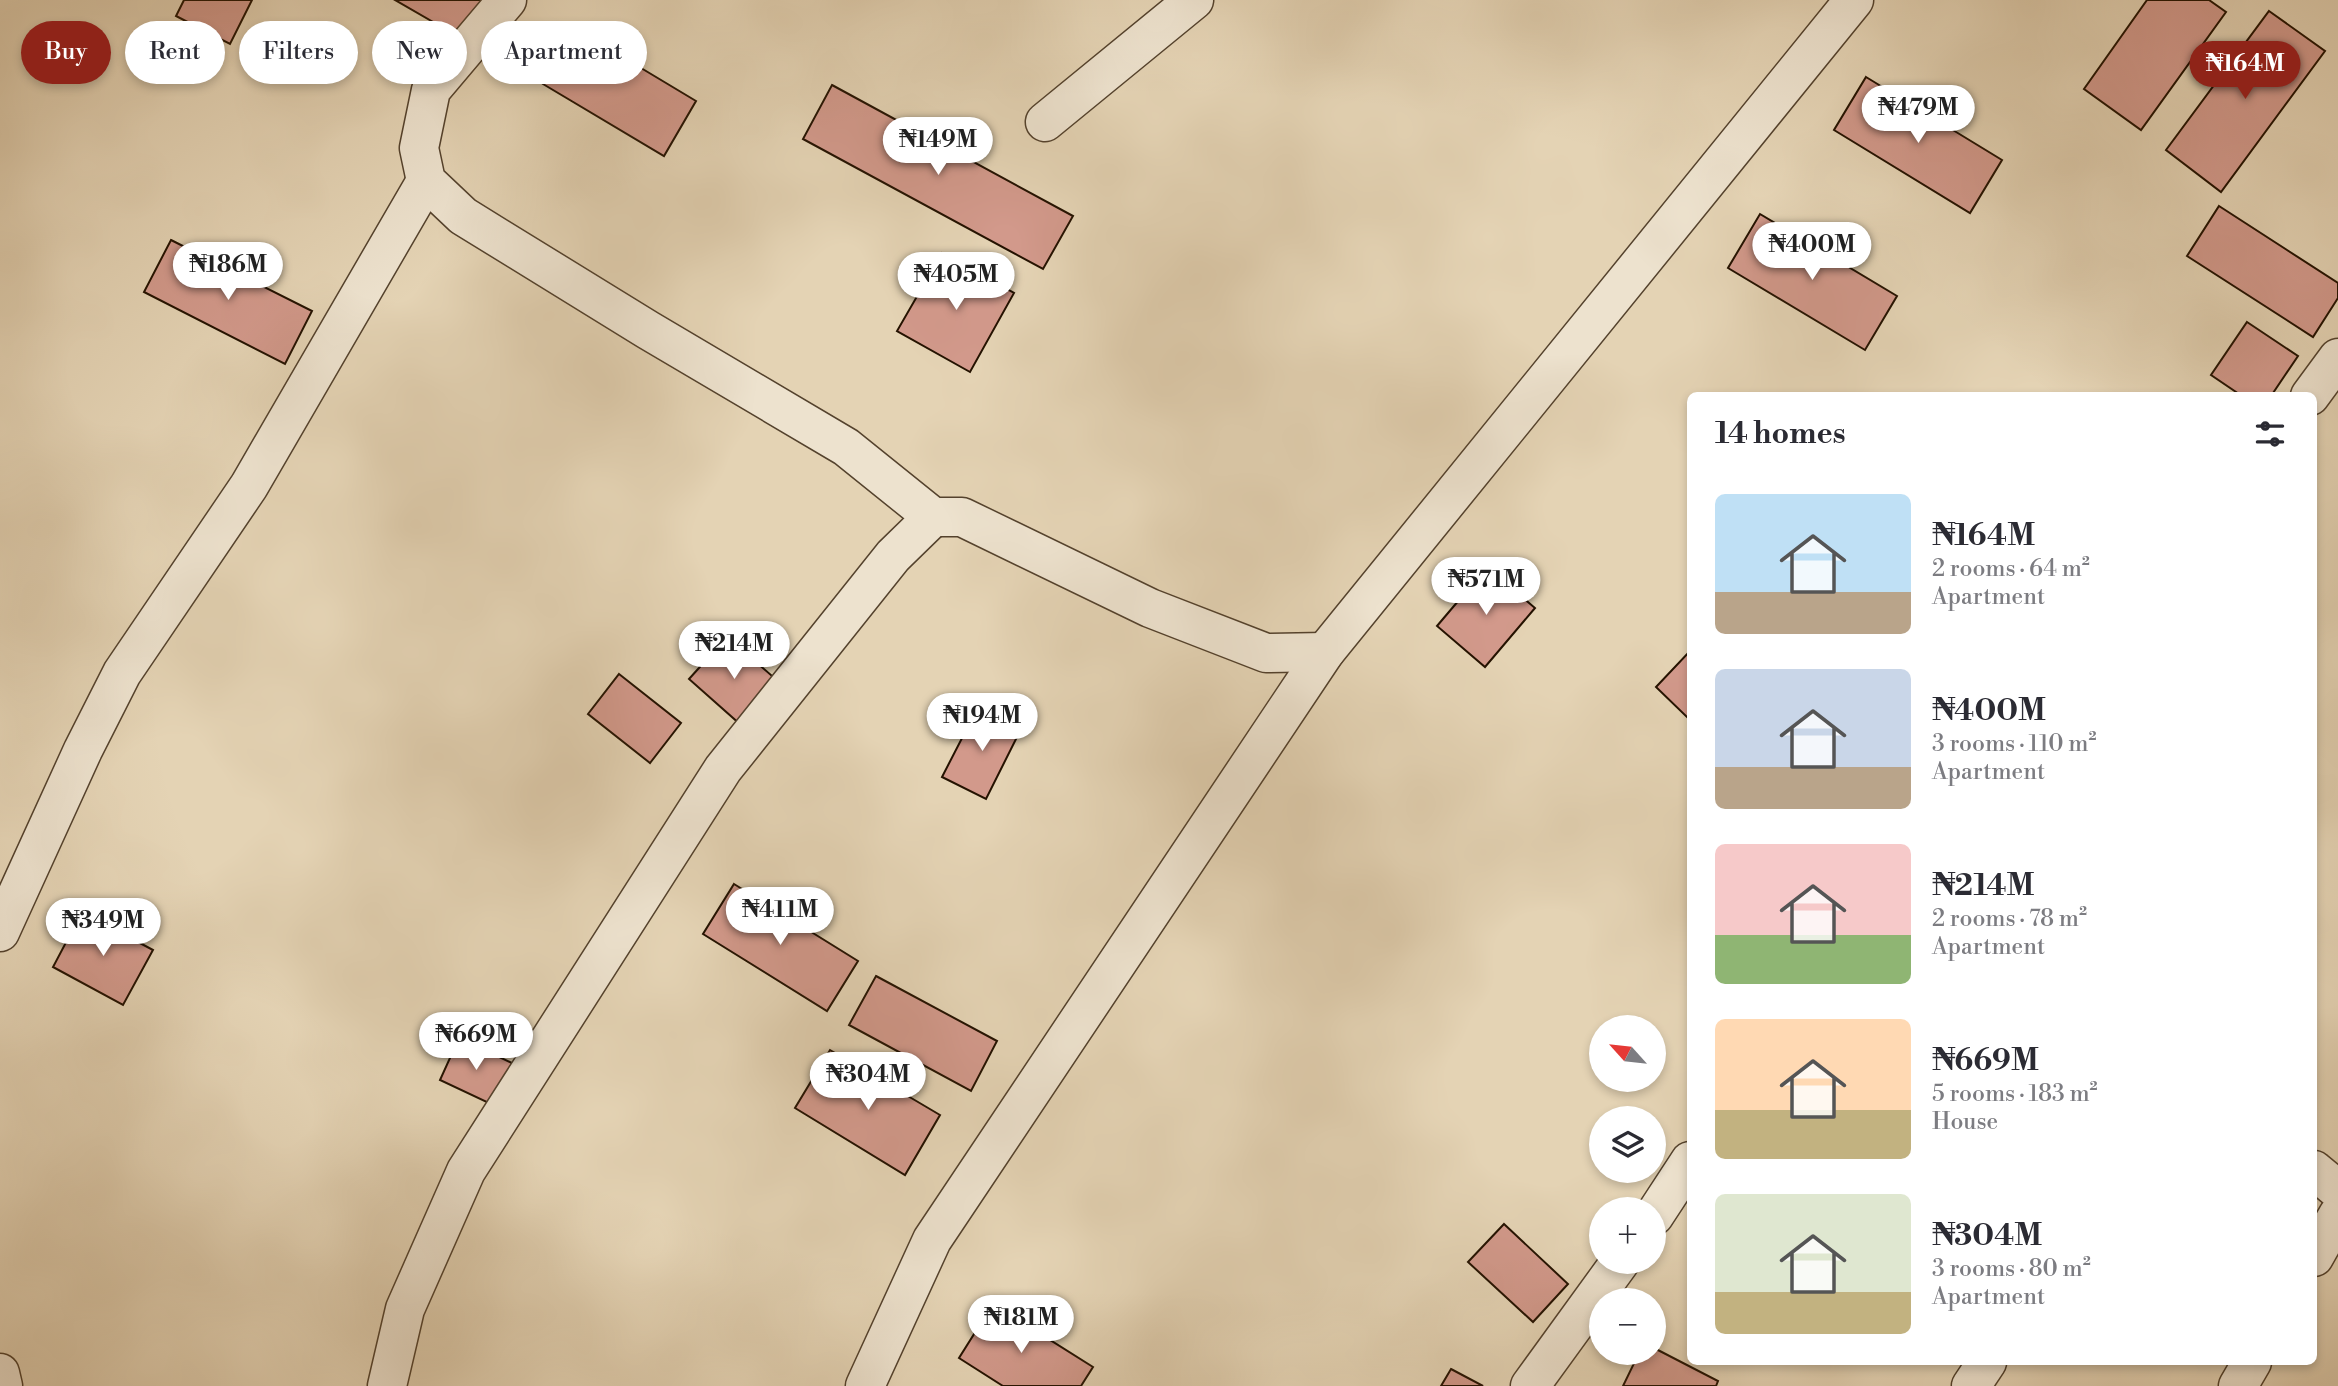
<!DOCTYPE html>
<meta charset="utf-8">
<style>
:root{--surface:#fff;--page:#f2f2f3;--text:#2b2b33;--muted:#7c7c81;--accent:#8f2418}
body{margin:0;font-family:"Libre Bodoni",serif;background:var(--page);color:var(--text);height:100vh;display:flex;flex-direction:column;font-size:26px;white-space:nowrap}
*{box-sizing:border-box;margin:0}
p{font-size:23px;color:var(--muted)}
.icon{flex:none;width:38px;height:38px;fill:none;stroke:currentColor;stroke-width:2;stroke-linecap:round;stroke-linejoin:round}
.map{position:relative;flex:1;overflow:hidden}
.drawer{position:absolute;left:1687px;top:392px;width:630px;height:973px;display:flex;flex-direction:column;background:var(--surface);border-radius:10px;box-shadow:0 4px 10px #0003}
.drawer>*{flex:none}
.banner{position:absolute;left:21px;top:21px;width:665px;height:63px;display:flex;gap:14px}
.needle{width:46px;rotate:297deg}
.buttons{position:absolute;left:1589px;top:1015px;display:grid;gap:14px}
.buttons a{display:grid;place-items:center;width:77px;height:77px;border-radius:50%;background:var(--surface);box-shadow:0 4px 10px #0003;font-size:35px}
.price{position:absolute;translate:-50% -60px;padding:0 16px;border-radius:24px;background:#fff;color:#222;font-size:23px;line-height:46px;filter:drop-shadow(0 2px 4px #0008)}
.price::after{content:'';position:absolute;left:50%;top:42px;width:21px;height:16px;margin-left:-10px;background:inherit;clip-path:polygon(0 0,100% 0,50% 100%)}
.price.on{background:var(--accent);color:#fff}
ul{padding:0;list-style:none}
li{display:flex;align-items:center;gap:21px;height:175px;padding:0 28px}
li span{display:grid;place-items:center;flex:none;width:196px;height:140px;border-radius:10px;color:#555}
li>.icon{margin-inline-start:auto}
span .icon{width:84px;height:84px;fill:#fffc;stroke-width:1}
li b{font-size:30px}
h2{display:flex;justify-content:space-between;align-items:center;height:84px;padding:0 28px;font-size:30px}
.pill{padding:0 24px;border-radius:32px;background:var(--surface);box-shadow:0 4px 10px #0003;font-size:24px;line-height:63px}
.pill.on{background:var(--accent);color:#fff}
.map>svg:first-child{display:block}
</style>
<div class="map">
<svg width="2338" height="1386" viewBox="0 0 2338 1386">
<rect width="100%" height="100%" fill="#e4d3b4"/>
<filter id="stains"><feTurbulence type="fractalNoise" baseFrequency=".00286" numOctaves="4"/><feColorMatrix values="0 0 0 0 .2 0 0 0 0 .09 0 0 0 0 .02 0 0 0 .5 -.17"/></filter>
<radialGradient id="worn" r=".72"><stop offset=".6" stop-color="#630" stop-opacity="0"/><stop offset="1" stop-color="#630" stop-opacity=".3"/></radialGradient>
<g fill="#d2998b" stroke="#241200" stroke-width="2">
<polygon points="184,0 252,0 230,44 176,16"/>
<polygon points="395,0 490,0 466,41"/>
<polygon points="2147,0 2209,0 2226,12 2141,130 2084,89"/>
<polygon points="2269,11 2325,51 2221,192 2166,150"/>
<polygon points="576,29 696,101 664,156 543,84"/>
<polygon points="1866,77 2002,160 1970,213 1834,130"/>
<polygon points="832,85 1073,216 1043,269 803,139"/>
<polygon points="2219,206 2338,283 2338,298 2313,337 2187,256"/>
<polygon points="1760,214 1897,296 1865,350 1728,268"/>
<polygon points="171,240 312,311 285,364 144,292"/>
<polygon points="942,253 1014,293 970,372 897,331"/>
<polygon points="2247,322 2298,356 2271,396 2242,396 2211,375"/>
<polygon points="1487,567 1535,608 1485,667 1437,626"/>
<polygon points="727,637 779,682 741,725 689,679"/>
<polygon points="1690,651 1690,720 1656,687"/>
<polygon points="619,674 681,723 650,763 588,714"/>
<polygon points="978,707 1021,729 986,799 942,777"/>
<polygon points="734,884 858,961 827,1011 703,934"/>
<polygon points="82,912 153,950 123,1005 53,967"/>
<polygon points="876,976 997,1041 971,1091 849,1025"/>
<polygon points="459,1038 512,1063 493,1105 440,1080"/>
<polygon points="830,1050 940,1115 905,1175 795,1108"/>
<polygon points="1504,1224 1568,1284 1533,1322 1468,1262"/>
<polygon points="993,1304 1093,1367 1081,1386 1003,1386 959,1358"/>
<polygon points="1654,1348 1718,1381 1716,1386 1623,1386 1639,1353 1654,1353"/>
<polygon points="1451,1369 1483,1386 1441,1386"/>
</g>
<g fill="none" stroke-linecap="round" stroke-linejoin="round">
<g stroke="#54422d" stroke-width="41">
<g id="minor">
<polyline points="507,0 431,90 419,148 426,181 463,216 648,330 846,447 933,517 962,517 1150,608 1266,653 1325,652"/>
<polyline points="1045,122 1194,0"/>
<polyline points="2310,396 2338,358"/>
<polyline points="0,932 83,750 122,673 249,486 426,181"/>
<polyline points="2314,1170 2338,1190"/>
<polyline points="1654,1216 1690,1161"/>
<polyline points="2314,1257 2338,1215"/>
<polyline points="0,1373 3,1386"/>
<polyline points="387,1386 405,1309 466,1171 723,769 893,556 933,517"/>
<polyline points="865,1386 932,1240 1325,652 1854,0"/>
<polyline points="1530,1386 1620,1262"/>
<polyline points="1971,1386 1987,1362"/>
<polyline points="2238,1386 2252,1362"/>
</g>
</g>
<use href="#minor" stroke="#ede2ce" stroke-width="38"/>
</g>
<rect width="100%" height="100%" filter="url(#stains)"/>
<rect width="100%" height="100%" fill="url(#worn)"/>
</svg>
<div class="buttons">
<a><svg class="needle" viewBox="-14 -14 28 28"><path d="M0-13l5 13h-10z" fill="#e53935"/><path d="M0 13l5-13h-10z" fill="#7c7c81"/></svg></a>
<a><svg class="icon" aria-label="layers" viewBox="0 0 24 24"><path d="M12 4l9 5-9 5-9-5zM3 14l9 5 9-5"/></svg></a>
<a>+</a>
<a>−</a>
</div>
<b class="price on" style="left:2245px;top:101px">₦164M</b>
<b class="price" style="left:1918px;top:145px">₦479M</b>
<b class="price" style="left:938px;top:177px">₦149M</b>
<b class="price" style="left:1812px;top:282px">₦400M</b>
<b class="price" style="left:228px;top:302px">₦186M</b>
<b class="price" style="left:956px;top:312px">₦405M</b>
<b class="price" style="left:1486px;top:617px">₦571M</b>
<b class="price" style="left:734px;top:681px">₦214M</b>
<b class="price" style="left:982px;top:753px">₦194M</b>
<b class="price" style="left:780px;top:947px">₦411M</b>
<b class="price" style="left:103px;top:958px">₦349M</b>
<b class="price" style="left:476px;top:1072px">₦669M</b>
<b class="price" style="left:868px;top:1112px">₦304M</b>
<b class="price" style="left:1021px;top:1355px">₦181M</b>
<div class="banner">
<a class="pill on">Buy</a>
<a class="pill">Rent</a>
<a class="pill">Filters</a>
<a class="pill">New</a>
<a class="pill">Apartment</a>
</div>
<section class="drawer">
<h2>14 homes<svg class="icon" aria-label="filters" viewBox="0 0 24 24"><path d="M4 7h16M4 17h16"/><circle cx="9" cy="7" r="2"/><circle cx="15" cy="17" r="2"/></svg></h2>
<ul>
<li><span style="background:linear-gradient(#bfe0f5 70%,#b9a48a 0)"><svg class="icon" aria-label="home" viewBox="0 0 24 24"><path d="M3 11l9-7 9 7M6 9v11h12V9"/></svg></span><div><b>₦164M</b><p>2 rooms · 64 m²</p><p>Apartment</p></div></li>
<li><span style="background:linear-gradient(#c9d6e8 70%,#b9a48a 0)"><svg class="icon" aria-label="home" viewBox="0 0 24 24"><path d="M3 11l9-7 9 7M6 9v11h12V9"/></svg></span><div><b>₦400M</b><p>3 rooms · 110 m²</p><p>Apartment</p></div></li>
<li><span style="background:linear-gradient(#f6c9c9 65%,#8fb573 0)"><svg class="icon" aria-label="home" viewBox="0 0 24 24"><path d="M3 11l9-7 9 7M6 9v11h12V9"/></svg></span><div><b>₦214M</b><p>2 rooms · 78 m²</p><p>Apartment</p></div></li>
<li><span style="background:linear-gradient(#ffd9b3 65%,#c2b280 0)"><svg class="icon" aria-label="home" viewBox="0 0 24 24"><path d="M3 11l9-7 9 7M6 9v11h12V9"/></svg></span><div><b>₦669M</b><p>5 rooms · 183 m²</p><p>House</p></div></li>
<li><span style="background:linear-gradient(#dfe7d0 70%,#c2b280 0)"><svg class="icon" aria-label="home" viewBox="0 0 24 24"><path d="M3 11l9-7 9 7M6 9v11h12V9"/></svg></span><div><b>₦304M</b><p>3 rooms · 80 m²</p><p>Apartment</p></div></li>
</ul>
</section>
</div>
